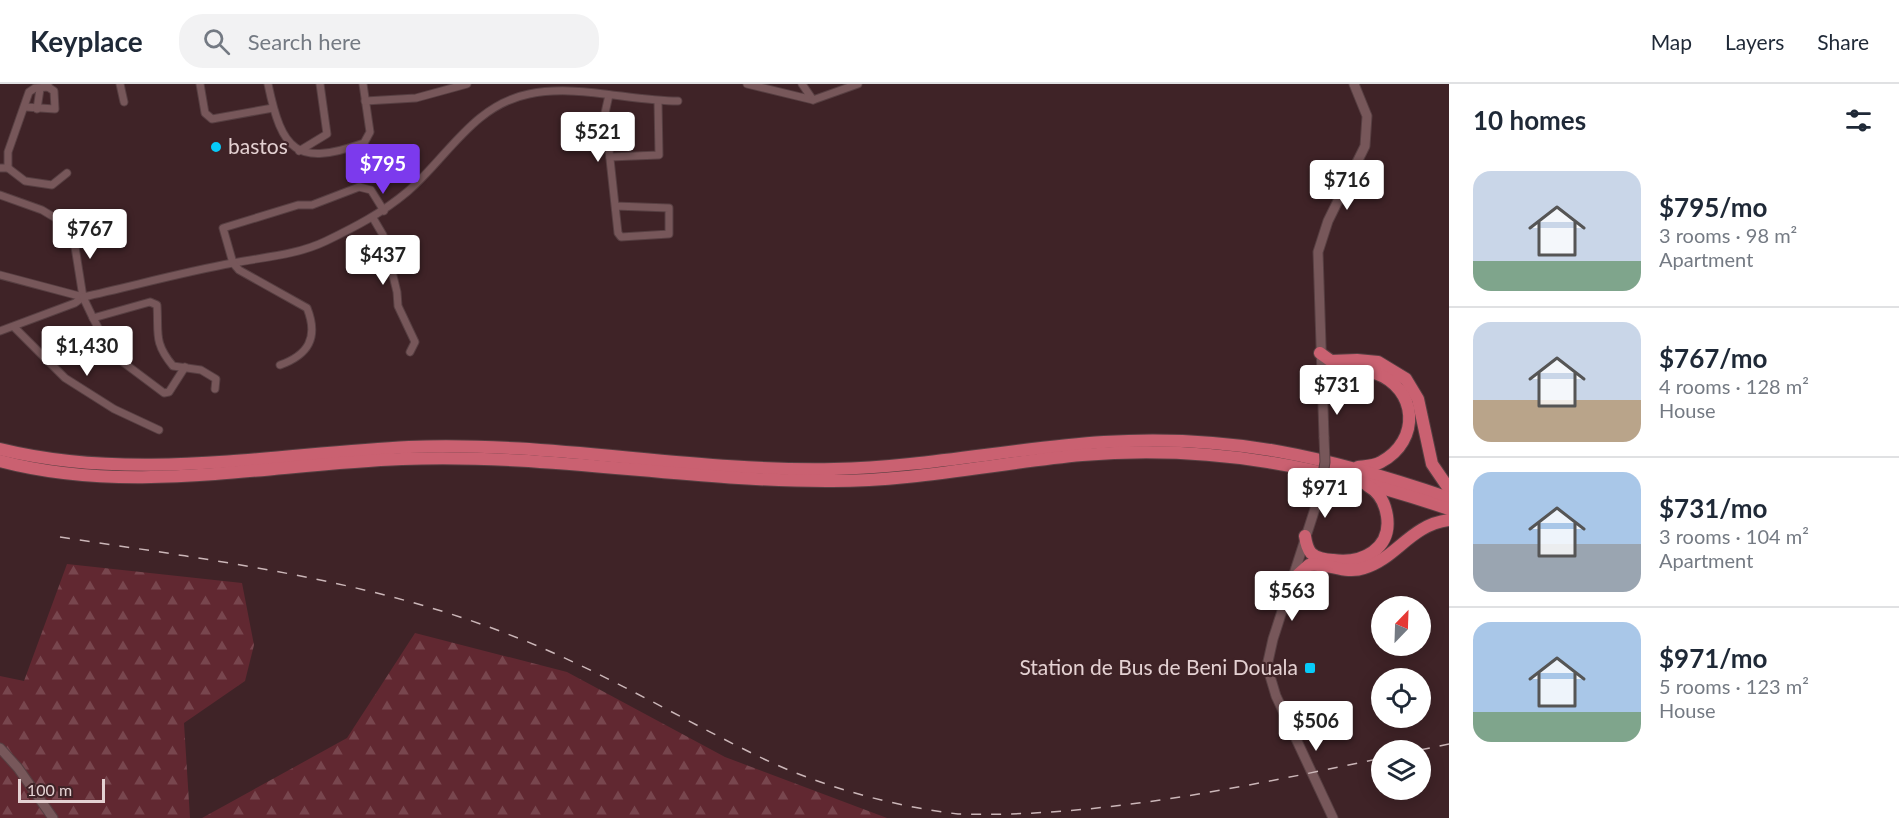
<!DOCTYPE html>
<meta charset="utf-8">
<style>
:root{--surface:#fff;--page:#f2f2f3;--text:#1f2937;--muted:#747a83;--line:#e0e1e3;--accent:#7c3aed}
body{margin:0;font-family:Lato,sans-serif;background:var(--page);color:var(--text);height:100vh;display:flex;flex-direction:column;font-size:22px;white-space:nowrap}
*{box-sizing:border-box;margin:0}
p{font-size:20px;color:var(--muted)}
.icon{flex:none;width:33px;height:33px;fill:none;stroke:currentColor;stroke-width:2;stroke-linecap:round;stroke-linejoin:round}
.map{position:relative;flex:1;overflow:hidden}
.panel{display:flex;flex-direction:column;background:var(--surface);width:450px}
.panel>*{flex:none}
.needle{width:39px;rotate:23deg}
.buttons{position:absolute;left:1371px;top:512px;display:grid;gap:12px}
.buttons a{display:grid;place-items:center;width:60px;height:60px;border-radius:50%;background:var(--surface);box-shadow:0 3px 15px #0003;font-size:30px}
.scale{position:absolute;left:18px;bottom:15px;width:87px;box-sizing:border-box;padding-left:6px;border:3px solid #e4d1d2;border-top:0;font-size:16px;line-height:21px;white-space:nowrap;color:#e4d1d2;-webkit-text-stroke:4px #3f2327;paint-order:stroke}
.price{position:absolute;translate:-50% -51px;padding:0 14px;border-radius:6px;background:#fff;color:#222;font-size:20px;line-height:39px;filter:drop-shadow(0 2px 3px #0008)}
.price::after{content:'';position:absolute;left:50%;top:36px;width:18px;height:14px;margin-left:-9px;background:inherit;clip-path:polygon(0 0,100% 0,50% 100%)}
.price.current{background:var(--accent);color:#fff}
ul{padding:0;list-style:none}
li{display:flex;align-items:center;gap:18px;height:150px;padding:0 24px}
li+li{border-top:2px solid var(--line)}
li span{display:grid;place-items:center;flex:none;width:168px;height:120px;border-radius:18px;color:#555}
li>.icon{margin-inline-start:auto}
span .icon{width:72px;height:72px;fill:#fffc;stroke-width:1}
li b{font-size:26px}
h2{display:flex;justify-content:space-between;align-items:center;height:72px;padding:0 24px;font-size:26px}
header{display:flex;align-items:center;gap:36px;box-sizing:border-box;height:84px;padding:0 30px;background:var(--surface);border-bottom:2px solid var(--line)}
header strong{font-size:28px}
nav{display:flex;gap:33px;margin-inline-start:auto;font-size:21px}
.search{width:420px;height:54px;background:var(--page);display:flex;align-items:center;gap:15px;box-sizing:border-box;padding:0 21px;border-radius:24px;color:var(--muted);font-size:22px}
main{display:flex;flex:1;min-height:0}
.map>svg:first-child{display:block}
</style>
<header>
<strong>Keyplace</strong>
<div class="search"><svg class="icon" aria-label="search" viewBox="0 0 24 24"><circle cx="10" cy="10" r="6"/><path d="M15 15l6 6"/></svg>Search here</div>
<nav><a>Map</a><a>Layers</a><a>Share</a></nav>
</header>
<main>
<div class="map">
<svg width="1449" height="734" viewBox="0 0 1449 734">
<defs>
<pattern id="forest-firs" width="22" height="20" patternUnits="userSpaceOnUse" patternTransform="scale(1.5)"><rect width="22" height="20" fill="#612831"/><path d="M5 1l3.5 6h-7zM16 11l3.5 6h-7z" fill="#78464e"/></pattern>
</defs>
<rect width="100%" height="100%" fill="#3f2327"/>
<g fill="url(#forest-firs)">
<polygon points="67,480 242,499 254,561 245,597 184,639 190,734 0,734 0,592 24,597"/>
<polygon points="415,549 567,588 725,673 887,734 202,734 347,654"/>
</g>
<g fill="none" stroke-linecap="round" stroke-linejoin="round">
<g stroke="#573f42" stroke-width="9">
<g id="street">
<polyline points="120,0 124,18"/>
<polyline points="200,0 205,29 212,35 273,24"/>
<path d="M268 0C282 67 296 83 364 59L370 48 363 0"/>
<polyline points="747,0 813,16 802,0"/>
<polyline points="609,11 605,29 618,149 621,153 669,150 669,124 615,122"/>
<polyline points="813,16 858,0"/>
<polyline points="365,17 416,14 467,0"/>
<polyline points="25,23 55,25 54,7 48,3"/>
<polyline points="37,25 40,5"/>
<polyline points="299,67 327,50 320,0"/>
<polyline points="610,73 659,71 658,17"/>
<polyline points="0,84 8,84 8,68 29,8 35,4 48,3 48,0"/>
<polyline points="8,84 25,97 52,101 67,89"/>
<polyline points="0,111 42,126 72,144 83,213 75,219 0,247"/>
<polyline points="373,134 383,151 397,208 398,222 415,258 410,268"/>
<path d="M0 191 83 213 93 234 150 218 157 221C159 249 153 258 173 282L201 286 216 295 215 305"/>
<path d="M83 213C133 202 183 188 233 179 264 173 297 171 326 157 355 143 382 129 407 108 447 74 473 21 529 10 577 0 630 17 678 17"/>
<polyline points="93,234 112,270 164,309 169,308 185,283"/>
<polyline points="14,243 65,294 114,325 159,346"/>
<path d="M280 281C308 271 319 254 307 224L239 186 233 179 223 144 298 121H312L359 103 371 106 384 127"/>
</g>
</g>
<g stroke="#573f42" stroke-width="11">
<g id="secondary">
<polyline points="1324,353 1318,168 1328,137 1365,62 1367,32 1354,0"/>
<polyline points="1320,409 1273,555 1267,582 1276,612 1333,734"/>
<polyline points="0,664 18,684 53,734"/>
</g>
</g>
<g stroke="#573f42" stroke-width="14">
<g id="highway">
<polyline points="1320,269 1331,277 1357,276 1378,278 1406,295 1418,315 1432,380 1449,405"/>
<path d="M1322 311 1338 285C1351 285 1363 285 1375 289 1418 304 1421 357 1381 378 1374 382 1366 382 1358 383"/>
<path d="M0 365C134 398 273 370 409 363 551 357 691 388 834 385 924 383 1014 364 1104 358 1233 350 1329 373 1449 414"/>
<path d="M0 377C131 412 269 380 402 375 544 369 684 397 826 397 912 398 997 379 1082 371 1214 360 1324 383 1449 425"/>
<path d="M1305 452C1306 459 1307 464 1311 469 1316 474 1326 476 1333 476 1362 480 1392 465 1387 432 1385 419 1379 408 1368 402"/>
<path d="M1291 497 1309 481C1328 478 1345 491 1364 484 1397 474 1410 441 1449 436"/>
</g>
</g>
<use href="#street" stroke="#77575a" stroke-width="7"/>
<use href="#secondary" stroke="#77575a" stroke-width="9"/>
<use href="#highway" stroke="#ca6171" stroke-width="12"/>
<g stroke="#cbb6b8" stroke-width="1.5" stroke-dasharray="10 10" stroke-linecap="butt">
<path d="M60 453C210 476 362 494 505 549 596 583 678 634 766 676 826 704 893 722 958 730 1099 734 1244 703 1382 674"/>
<polyline points="1420,666 1449,660"/>
</g>
<g stroke="#573f42" stroke-width="11" stroke-linecap="butt">
<polyline id="secondary-bridge" points="1320,409 1325,378 1324,353"/>
</g>
<use href="#secondary-bridge" stroke="#77575a" stroke-width="9"/>
</g>
<g fill="#07cbf9" stroke="#3f2327" stroke-width="2">
<circle cx="216" cy="63" r="6"/>
<rect x="1304" y="578" width="12" height="12" rx="3"/>
</g>
<g text-anchor="middle" stroke-width="4.5" stroke-linejoin="round" paint-order="stroke">
<g font-size="21" fill="#e4d1d2" stroke="#3f2327" text-anchor="start">
<text x="228" y="70">bastos</text>
<text x="1298" y="591" text-anchor="end">Station de Bus de Beni Douala</text>
</g>
</g>
</svg>
<div class="buttons">
<a><svg class="needle" viewBox="-14 -14 28 28"><path d="M0-13l5 13h-10z" fill="#e53935"/><path d="M0 13l5-13h-10z" fill="#747a83"/></svg></a>
<a><svg class="icon" aria-label="locate" viewBox="0 0 24 24"><circle cx="12" cy="12" r="6"/><path d="M12 2v4M12 18v4M2 12h4M18 12h4"/></svg></a>
<a><svg class="icon" aria-label="layers" viewBox="0 0 24 24"><path d="M12 4l9 5-9 5-9-5zM3 14l9 5 9-5"/></svg></a>
</div>
<div class="scale">100 m</div>
<b class="price" style="left:598px;top:79px">$521</b>
<b class="price current" style="left:383px;top:111px">$795</b>
<b class="price" style="left:1347px;top:127px">$716</b>
<b class="price" style="left:90px;top:176px">$767</b>
<b class="price" style="left:383px;top:202px">$437</b>
<b class="price" style="left:87px;top:293px">$1,430</b>
<b class="price" style="left:1337px;top:332px">$731</b>
<b class="price" style="left:1325px;top:435px">$971</b>
<b class="price" style="left:1292px;top:538px">$563</b>
<b class="price" style="left:1316px;top:668px">$506</b>
</div>
<section class="panel">
<h2>10 homes<svg class="icon" aria-label="filters" viewBox="0 0 24 24"><path d="M4 7h16M4 17h16"/><circle cx="9" cy="7" r="2"/><circle cx="15" cy="17" r="2"/></svg></h2>
<ul>
<li><span style="background:linear-gradient(#c9d6e8 75%,#7fa58c 0)"><svg class="icon" aria-label="home" viewBox="0 0 24 24"><path d="M3 11l9-7 9 7M6 9v11h12V9"/></svg></span><div><b>$795/mo</b><p>3 rooms · 98 m²</p><p>Apartment</p></div></li>
<li><span style="background:linear-gradient(#c9d6e8 65%,#b9a48a 0)"><svg class="icon" aria-label="home" viewBox="0 0 24 24"><path d="M3 11l9-7 9 7M6 9v11h12V9"/></svg></span><div><b>$767/mo</b><p>4 rooms · 128 m²</p><p>House</p></div></li>
<li><span style="background:linear-gradient(#a9c7e8 60%,#9aa5b1 0)"><svg class="icon" aria-label="home" viewBox="0 0 24 24"><path d="M3 11l9-7 9 7M6 9v11h12V9"/></svg></span><div><b>$731/mo</b><p>3 rooms · 104 m²</p><p>Apartment</p></div></li>
<li><span style="background:linear-gradient(#a9c7e8 75%,#7fa58c 0)"><svg class="icon" aria-label="home" viewBox="0 0 24 24"><path d="M3 11l9-7 9 7M6 9v11h12V9"/></svg></span><div><b>$971/mo</b><p>5 rooms · 123 m²</p><p>House</p></div></li>
</ul>
</section>
</main>
